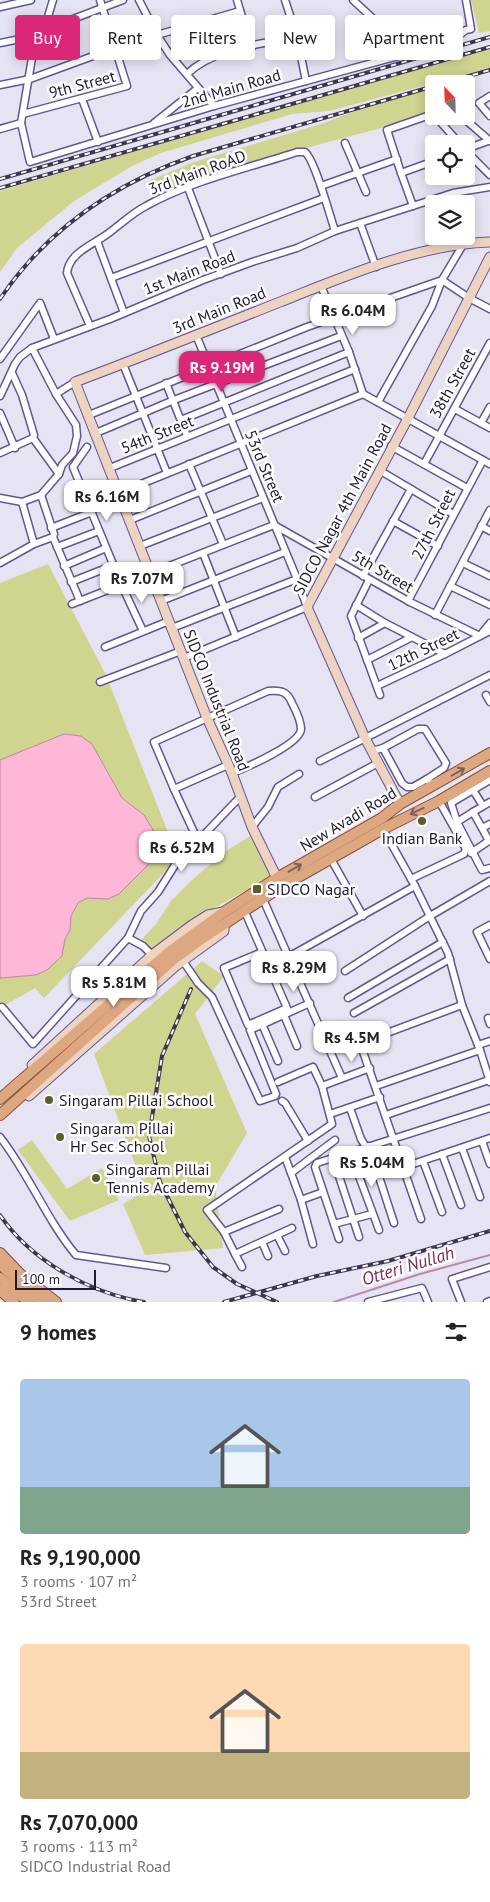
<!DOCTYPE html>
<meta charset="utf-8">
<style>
:root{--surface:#fff;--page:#f2f2f2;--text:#222;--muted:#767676;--accent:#db2777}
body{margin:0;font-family:"PT Sans",sans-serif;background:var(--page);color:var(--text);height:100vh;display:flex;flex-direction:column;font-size:19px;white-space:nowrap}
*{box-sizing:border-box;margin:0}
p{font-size:16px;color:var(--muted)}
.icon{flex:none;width:28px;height:28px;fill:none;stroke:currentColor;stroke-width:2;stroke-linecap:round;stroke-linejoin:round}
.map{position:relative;height:1302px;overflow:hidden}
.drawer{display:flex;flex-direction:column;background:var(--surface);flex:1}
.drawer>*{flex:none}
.guide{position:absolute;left:15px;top:15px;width:460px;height:45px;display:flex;gap:10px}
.needle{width:32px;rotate:337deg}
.tools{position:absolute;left:425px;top:75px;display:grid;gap:10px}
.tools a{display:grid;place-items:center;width:50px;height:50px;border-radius:5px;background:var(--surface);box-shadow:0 2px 12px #0003;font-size:25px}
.scale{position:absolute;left:15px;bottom:12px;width:81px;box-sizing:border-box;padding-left:5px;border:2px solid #201b35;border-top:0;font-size:14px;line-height:18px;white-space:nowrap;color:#201b35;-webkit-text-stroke:4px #fff;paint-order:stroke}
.price{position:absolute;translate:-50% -42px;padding:0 11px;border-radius:10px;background:#fff;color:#222;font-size:16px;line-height:32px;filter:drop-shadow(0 1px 2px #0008)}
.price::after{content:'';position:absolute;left:50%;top:30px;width:15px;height:11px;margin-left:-8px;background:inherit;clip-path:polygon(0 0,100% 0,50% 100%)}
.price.current{background:var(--accent);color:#fff}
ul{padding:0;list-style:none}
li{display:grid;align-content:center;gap:10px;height:265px;padding:0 20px}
li span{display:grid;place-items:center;height:155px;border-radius:5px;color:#555}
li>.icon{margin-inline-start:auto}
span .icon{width:90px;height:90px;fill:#fffc;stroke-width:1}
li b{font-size:21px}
h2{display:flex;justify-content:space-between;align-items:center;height:60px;padding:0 20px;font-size:21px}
.chip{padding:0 18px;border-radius:5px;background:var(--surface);box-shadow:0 2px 12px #0003;font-size:18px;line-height:45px}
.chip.current{background:var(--accent);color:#fff}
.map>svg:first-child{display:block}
</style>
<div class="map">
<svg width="490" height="1302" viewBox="0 0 490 1302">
<rect width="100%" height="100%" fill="#e6e4f3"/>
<g fill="#cfd48f">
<polygon points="471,0 490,0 490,31 479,33"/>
<polygon points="490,48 490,68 329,111 292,114 161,153 132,166 74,201 17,248 0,272 0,191"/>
<path d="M434 87V113C384 129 333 139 283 155 240 169 197 185 154 200L146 182 194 162 324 123 358 110Z"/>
<polygon points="48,564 106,675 178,858 44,998 35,988 0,1008 0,978 36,975 62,956 65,939 70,930 71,916 78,903 87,898 108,899 122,798 92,744 64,734 0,760 0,583"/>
<polygon points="252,835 271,877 210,910 152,949 141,940 156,924 171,901 191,881 224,852"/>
<polygon points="202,961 224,976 195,1014 247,1133 215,1187 223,1248 145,1255 123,1204 145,1191 94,1054"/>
<polygon points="32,1140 67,1189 102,1168 119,1200 70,1221 18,1150"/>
</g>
<polygon fill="#feb7d6" stroke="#bb88a6" points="64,734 81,736 92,744 122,798 144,815 153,830 158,849 152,861 119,894 108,899 87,898 78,903 71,916 70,930 65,939 62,956 47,970 36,975 0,978 0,760"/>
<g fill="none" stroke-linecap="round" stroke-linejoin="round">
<polyline stroke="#bb88a6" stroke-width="2" points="334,1302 420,1274 490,1255"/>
<g stroke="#635696" stroke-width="9">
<g id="street">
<polyline points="53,0 44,30 34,46 21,123 30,162 214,106 450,42 466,30 471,29 466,0"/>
<polyline points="139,0 157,35 170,55 214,106"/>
<polyline points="237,0 250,43 253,46"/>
<polyline points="285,0 297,37 306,81"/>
<polyline points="353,0 394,38 405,55"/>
<polyline points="0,7 31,0"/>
<polyline points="295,30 316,24"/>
<polyline points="157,35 240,11"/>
<polyline points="0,43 30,37 44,30 123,0"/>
<path d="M187 74C214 48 261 44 297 37"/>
<polyline points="0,85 30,79 115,48"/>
<polyline points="490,96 479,103 490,116"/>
<polyline points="82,99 98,142"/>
<polyline points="23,114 127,86 100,0"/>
<polyline points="435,116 460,144"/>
<polyline points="461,116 490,141"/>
<polyline points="154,123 198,88"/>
<polyline points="0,129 21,123"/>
<polyline points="345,143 366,192"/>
<polyline points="466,149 488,141"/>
<polyline points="466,151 490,175"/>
<polyline points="401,173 387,130 427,116 434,116"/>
<polyline points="321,186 397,159"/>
<polyline points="188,188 221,274"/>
<polyline points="413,206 401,173 434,161"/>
<polyline points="360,223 376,267"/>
<polyline points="97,241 124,313"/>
<polyline points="111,278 324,198"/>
<polyline points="321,286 349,352 363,394"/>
<path d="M90 326 67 273C69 253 92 245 106 235 120 225 132 213 146 206 190 181 249 168 297 152H305C315 160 330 216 335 231"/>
<polyline points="0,359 40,303 54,339"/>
<polyline points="123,364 167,473"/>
<polyline points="166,383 187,436"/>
<polyline points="56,394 75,382"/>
<polyline points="0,396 15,364 20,357 32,348 110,319 203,280 252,262 297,248 335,231 453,193 490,187"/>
<polyline points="378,402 432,306 442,280 464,243"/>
<polyline points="455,409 490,428"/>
<polyline points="0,413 15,448"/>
<polyline points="89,415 307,327 442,280 469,298 490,309"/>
<polyline points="181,420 349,352"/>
<polyline points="481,423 490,407"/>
<polyline points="96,433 174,400 341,336"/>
<polyline points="33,438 59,474"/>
<polyline points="391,446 467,488"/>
<polyline points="87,447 73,467 122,586 143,631"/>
<polyline points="0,453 33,438 34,435 22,395 12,373"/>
<polyline points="189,464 223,544"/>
<polyline points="424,464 490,343"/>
<polyline points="110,468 355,369"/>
<polyline points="379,470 453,514"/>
<polyline points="119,493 363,394 490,464"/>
<polyline points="0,498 22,502 41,495 59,474 62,465 73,453 77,436 76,425 56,394 32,348"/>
<polyline points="22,502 34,544"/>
<polyline points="130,520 251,471"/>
<polyline points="393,521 438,546"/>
<polyline points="481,526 490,531"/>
<polyline points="51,528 92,512"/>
<polyline points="53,537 80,601"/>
<polyline points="140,546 263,498"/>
<polyline points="57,547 99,531"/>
<polyline points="203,553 236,637"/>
<polyline points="0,563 34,544 53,537 54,534 41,495"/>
<polyline points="463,563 490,576"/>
<polyline points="64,566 106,548"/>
<polyline points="363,576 411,489"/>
<polyline points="369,580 351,616 380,695"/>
<polyline points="71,582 114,565"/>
<polyline points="450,586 490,605"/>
<polyline points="161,601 285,552"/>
<polyline points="408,601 483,460"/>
<polyline points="72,604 274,525 410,602 480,636"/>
<polyline points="356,605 385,623 445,654"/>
<polyline points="435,615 490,510"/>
<polyline points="172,628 297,579"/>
<polyline points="482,633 490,623"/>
<polyline points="358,638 385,623"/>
<polyline points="105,647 169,621"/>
<polyline points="184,658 307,607 297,579 196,335"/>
<polyline points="367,660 412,637"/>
<polyline points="100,682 181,651"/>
<polyline points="377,686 445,654 490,631"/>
<polyline points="486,695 490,702"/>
<polyline points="383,748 402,783 407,787 413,787 427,779"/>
<polyline points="372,751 383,748 418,729 425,729 446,763 444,768 427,779 432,786"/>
<polyline points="320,761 490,675"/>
<polyline points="174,789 228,765"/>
<polyline points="473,790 483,806"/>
<polyline points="315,797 378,763"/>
<polyline points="473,812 457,822 482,870 490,868"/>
<polyline points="457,822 451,803 490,780"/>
<polyline points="252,827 268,807 278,787 299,774"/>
<polyline points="482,828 473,812 490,802"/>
<polyline points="383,829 415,886 448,953 462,1005 480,1050 490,1082"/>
<path d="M198 841 174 789 154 742 268 691C281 690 287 691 292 703 296 711 301 720 301 729 301 744 245 768 232 773"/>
<polyline points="489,841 482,828 490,824"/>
<polyline points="471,853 490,840"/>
<polyline points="331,859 363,916"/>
<polyline points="411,879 464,854 466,849 439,801"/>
<polyline points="263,899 342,1078"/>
<polyline points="245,912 287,1008 248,1025 224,968 262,952"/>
<polyline points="490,925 477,932 490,959"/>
<polyline points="152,955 143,946 128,938 141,911 158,892 175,865 240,797"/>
<polyline points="290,956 415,886"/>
<polyline points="183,961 198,983 212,997 260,1101 275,1096 276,1094 250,1030 310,1003"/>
<polyline points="345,971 430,916 490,881"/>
<polyline points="348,998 443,942"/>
<polyline points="2,1007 33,1044 128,938"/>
<polyline points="354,1013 450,959"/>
<polyline points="284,1015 297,1046"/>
<polyline points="488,1018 490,1024"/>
<polyline points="262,1024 278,1061"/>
<polyline points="478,1045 490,1041"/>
<polyline points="278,1082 313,1067 322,1086 332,1124 207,1210 224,1232 279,1209"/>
<polyline points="322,1086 370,1068"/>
<polyline points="376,1086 480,1050"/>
<polyline points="282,1101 285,1103 308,1141"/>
<polyline points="350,1108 361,1139 366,1147"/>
<polyline points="330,1114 380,1097"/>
<polyline points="386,1115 489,1080"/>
<path d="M0 1137C29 1174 46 1219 76 1255L166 1268"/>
<polyline points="482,1141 490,1164"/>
<polyline points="369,1146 394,1223"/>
<polyline points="462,1148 480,1197"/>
<polyline points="350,1152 379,1230"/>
<polyline points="442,1154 461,1205"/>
<polyline points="285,1157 301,1200 313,1244"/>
<polyline points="333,1158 359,1237"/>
<polyline points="423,1161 442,1212"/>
<polyline points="404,1167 490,1138"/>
<polyline points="291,1173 335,1140"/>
<polyline points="301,1200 323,1192"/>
<polyline points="421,1219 360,1043 462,1005"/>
<polyline points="334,1224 372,1214"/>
<polyline points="224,1232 235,1254 292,1228"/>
<polyline points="277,1235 285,1251"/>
<polyline points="339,1239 315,1167 317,1163 490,1108"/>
<polyline points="262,1242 268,1256"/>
<polyline points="235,1254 242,1267"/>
<polyline points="368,1302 422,1288 428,1302"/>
<polyline points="461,1302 452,1279 490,1267"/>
<polyline points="487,1302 490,1301"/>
</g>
</g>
<g stroke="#635696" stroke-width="11">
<g id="secondary">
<polyline points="400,804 365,738 307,607 407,420 490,257"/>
<path d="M278 885 277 878 252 827 232 773 207 718 75 382C144 356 212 329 280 302 345 276 420 244 490 242"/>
<polyline points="32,1065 152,955 192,925 208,915 223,912"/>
<polyline points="29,1096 177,965 224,931 224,924"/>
</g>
</g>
<g stroke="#8d5030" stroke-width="12">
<g id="primary">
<polyline points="0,1099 169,952 224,912 277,878 382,818 400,804 490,753"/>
<polyline points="0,1115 174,959 203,938 279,888 383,829 439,801 490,771"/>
<polyline points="0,1253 20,1274 56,1302"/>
<polyline points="0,1264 32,1294 44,1302"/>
<polyline points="0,1278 29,1302"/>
<polyline points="0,1290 14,1302"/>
</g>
</g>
<use href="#street" stroke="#fff" stroke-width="6"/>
<use href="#secondary" stroke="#eed3c0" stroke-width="9"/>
<use href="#primary" stroke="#dda782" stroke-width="10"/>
<g stroke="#3b374f" stroke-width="4">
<g id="rail">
<polyline points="441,84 490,70"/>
<polyline points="0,179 490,37"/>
<polyline points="0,188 490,47"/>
<path d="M0 299C47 229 114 184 193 156L434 86"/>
<polyline points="191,989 162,1056 149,1136 160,1182 185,1232 213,1267 237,1284 277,1302"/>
<path d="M0 1215C31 1261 90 1293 144 1302"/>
<polyline points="224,1302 317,1276 388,1261 490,1231"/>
</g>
</g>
<use href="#rail" stroke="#fff" stroke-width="2" stroke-dasharray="5.5" stroke-linecap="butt"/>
</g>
<defs><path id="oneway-shaft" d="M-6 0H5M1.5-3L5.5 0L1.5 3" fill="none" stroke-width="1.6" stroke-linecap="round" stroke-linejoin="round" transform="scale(1.25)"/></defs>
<g stroke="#7e615c">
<use href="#oneway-shaft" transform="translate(458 772) rotate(-30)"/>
<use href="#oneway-shaft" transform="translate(417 811) rotate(155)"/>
<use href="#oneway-shaft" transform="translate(295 868) rotate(-30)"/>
</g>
<g fill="#5a5d2a" stroke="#fff" stroke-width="2">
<circle cx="422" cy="821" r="5"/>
<rect x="252" y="884" width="10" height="10" rx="2.5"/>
<circle cx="49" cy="1100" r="5"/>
<circle cx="60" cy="1137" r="5"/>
<circle cx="96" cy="1178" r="5"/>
</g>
<g text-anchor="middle" stroke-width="5" stroke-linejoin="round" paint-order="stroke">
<g font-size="16" fill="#201b35" stroke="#fff">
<text transform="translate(82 84) rotate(-15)" y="6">9th Street</text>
<text transform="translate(231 88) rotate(-16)" y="6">2nd Main Road</text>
<text transform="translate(197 172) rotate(-20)" y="6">3rd Main RoAD</text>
<text transform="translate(189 272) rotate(-21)" y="6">1st Main Road</text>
<text transform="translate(219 310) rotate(-22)" y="6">3rd Main Road</text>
<text transform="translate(452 383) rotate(-61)" y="6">38th Street</text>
<text transform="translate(157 434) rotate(-22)" y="6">54th Street</text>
<text transform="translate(265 466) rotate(67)" y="6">53rd Street</text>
<text transform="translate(342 509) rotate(-62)" y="6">SIDCO Nagar 4th Main Road</text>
<text transform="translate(433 524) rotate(-63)" y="6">27th Street</text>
<text transform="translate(383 571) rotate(30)" y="6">5th Street</text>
<text transform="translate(423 649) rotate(-26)" y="6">12th Street</text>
<text transform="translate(217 700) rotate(68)" y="6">SIDCO Industrial Road</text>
<text transform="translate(348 819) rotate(-31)" y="6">New Avadi Road</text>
</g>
<g font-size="16" fill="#201b35" stroke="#fff" text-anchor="start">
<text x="422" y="844" text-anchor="middle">Indian Bank</text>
<text x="267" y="895">SIDCO Nagar</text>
<text x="59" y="1106">Singaram Pillai School</text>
<text x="70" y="1134">Singaram Pillai<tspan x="70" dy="18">Hr Sec School</tspan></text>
<text x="106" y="1175">Singaram Pillai<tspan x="106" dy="18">Tennis Academy</tspan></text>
</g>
<g font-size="18" font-style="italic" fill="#7c2c55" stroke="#fff">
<text transform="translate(408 1266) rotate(-17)" y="6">Otteri Nullah</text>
</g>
</g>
</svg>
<div class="tools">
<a><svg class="needle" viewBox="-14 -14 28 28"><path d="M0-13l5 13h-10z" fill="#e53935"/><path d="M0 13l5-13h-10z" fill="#767676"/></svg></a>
<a><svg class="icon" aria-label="locate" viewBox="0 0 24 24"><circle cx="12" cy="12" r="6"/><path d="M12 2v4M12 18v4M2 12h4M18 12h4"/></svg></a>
<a><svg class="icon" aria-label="layers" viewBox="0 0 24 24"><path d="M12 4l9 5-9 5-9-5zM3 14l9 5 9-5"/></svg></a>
</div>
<div class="scale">100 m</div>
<b class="price" style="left:353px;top:336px">Rs 6.04M</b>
<b class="price current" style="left:222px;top:393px">Rs 9.19M</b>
<b class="price" style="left:107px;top:522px">Rs 6.16M</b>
<b class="price" style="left:142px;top:604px">Rs 7.07M</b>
<b class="price" style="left:182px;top:873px">Rs 6.52M</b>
<b class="price" style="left:294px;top:993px">Rs 8.29M</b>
<b class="price" style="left:114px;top:1008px">Rs 5.81M</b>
<b class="price" style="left:352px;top:1063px">Rs 4.5M</b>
<b class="price" style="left:372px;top:1188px">Rs 5.04M</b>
<div class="guide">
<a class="chip current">Buy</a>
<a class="chip">Rent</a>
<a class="chip">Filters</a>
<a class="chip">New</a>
<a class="chip">Apartment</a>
</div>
</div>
<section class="drawer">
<h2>9 homes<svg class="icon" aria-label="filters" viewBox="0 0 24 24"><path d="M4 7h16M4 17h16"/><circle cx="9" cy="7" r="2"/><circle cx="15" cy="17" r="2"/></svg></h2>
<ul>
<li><span style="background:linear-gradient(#a9c7e8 70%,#7fa58c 0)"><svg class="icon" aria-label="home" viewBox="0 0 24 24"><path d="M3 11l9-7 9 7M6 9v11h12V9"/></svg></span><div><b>Rs 9,190,000</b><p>3 rooms · 107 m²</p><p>53rd Street</p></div></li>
<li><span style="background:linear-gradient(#ffd9b3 70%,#c2b280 0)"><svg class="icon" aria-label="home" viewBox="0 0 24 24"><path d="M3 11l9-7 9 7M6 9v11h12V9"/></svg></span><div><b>Rs 7,070,000</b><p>3 rooms · 113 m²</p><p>SIDCO Industrial Road</p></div></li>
</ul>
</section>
